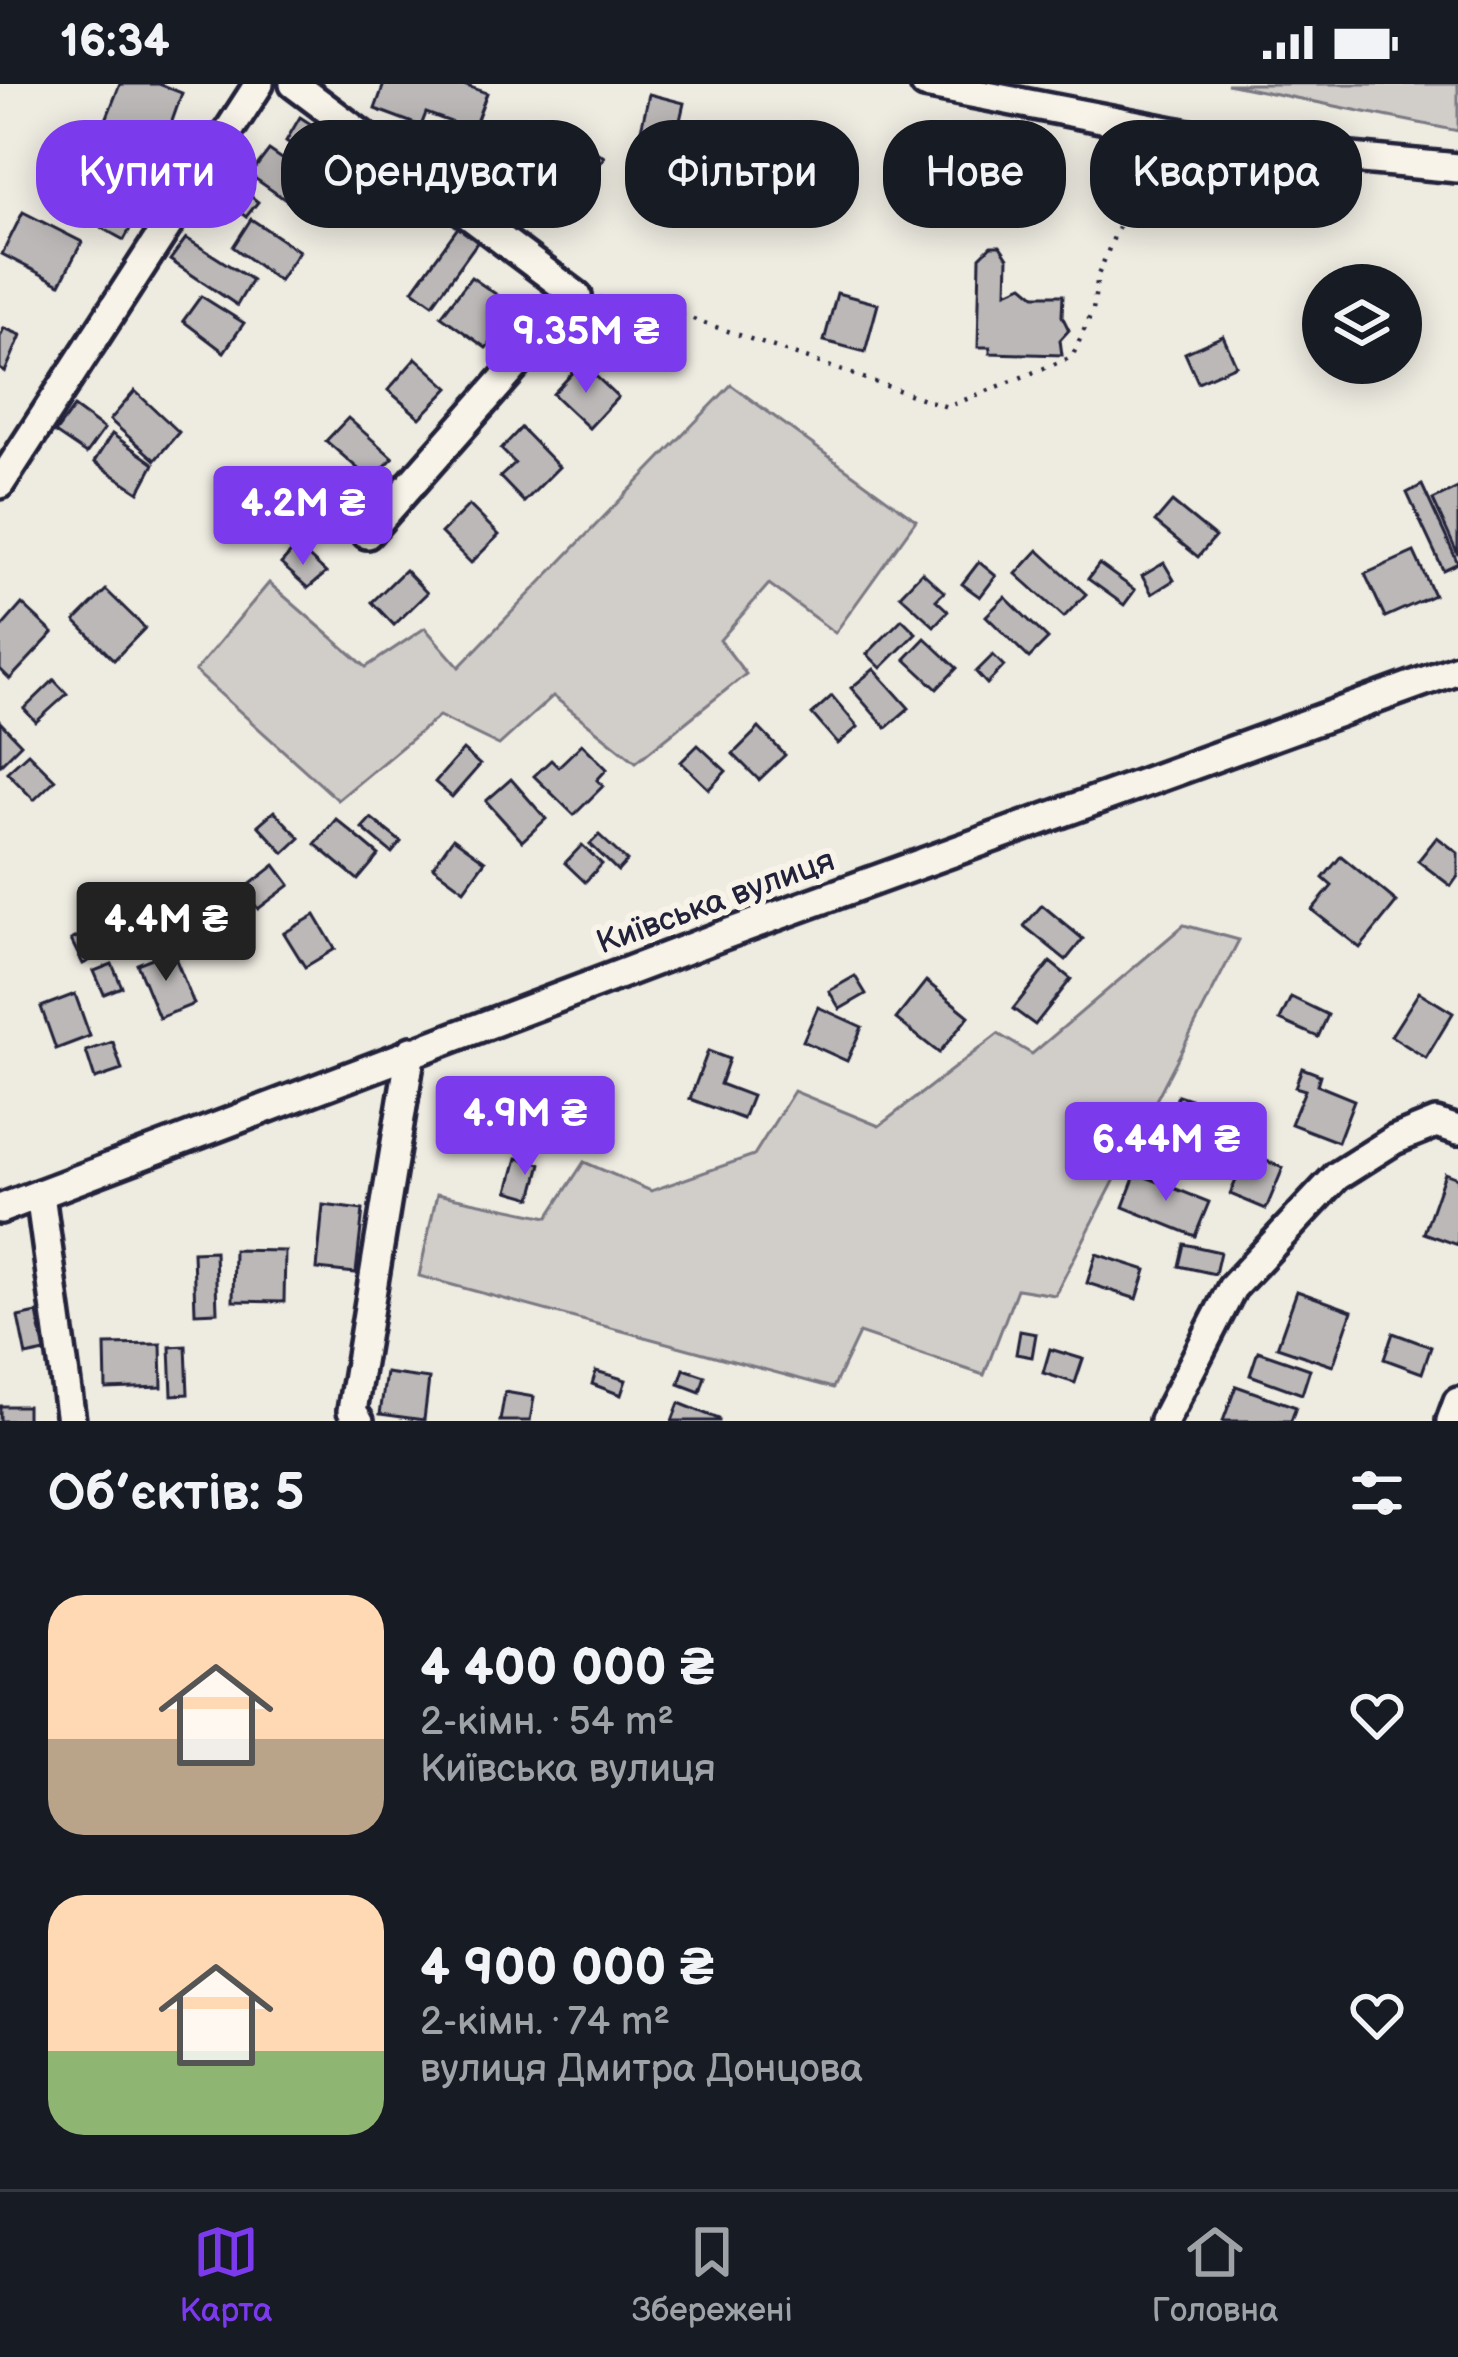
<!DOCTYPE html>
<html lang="uk">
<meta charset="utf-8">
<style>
:root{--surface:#171b24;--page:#242831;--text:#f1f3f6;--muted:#9ea1a6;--line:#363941;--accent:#7c3aed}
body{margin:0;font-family:"Balsamiq Sans",sans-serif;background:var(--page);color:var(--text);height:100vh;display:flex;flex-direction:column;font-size:45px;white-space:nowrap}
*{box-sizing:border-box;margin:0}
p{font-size:39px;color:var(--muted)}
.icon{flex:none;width:66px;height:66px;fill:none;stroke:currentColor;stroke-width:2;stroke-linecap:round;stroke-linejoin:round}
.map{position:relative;height:1337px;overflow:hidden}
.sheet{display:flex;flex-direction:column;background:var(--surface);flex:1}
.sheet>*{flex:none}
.top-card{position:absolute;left:36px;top:36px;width:1386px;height:108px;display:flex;gap:24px}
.fabs{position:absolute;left:1302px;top:180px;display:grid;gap:24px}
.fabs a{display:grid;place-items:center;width:120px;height:120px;border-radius:50%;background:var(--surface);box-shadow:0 6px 30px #0003;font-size:60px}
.price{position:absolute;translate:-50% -102px;padding:0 27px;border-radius:12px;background:var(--accent);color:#fff;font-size:39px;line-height:78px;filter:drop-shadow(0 3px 6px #0008)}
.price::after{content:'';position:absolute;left:50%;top:72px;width:36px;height:27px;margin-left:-18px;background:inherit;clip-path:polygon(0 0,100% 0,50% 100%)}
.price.selected{background:#222;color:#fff}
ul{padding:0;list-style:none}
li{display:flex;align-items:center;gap:36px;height:300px;padding:0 48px}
li span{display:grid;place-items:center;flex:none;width:336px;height:240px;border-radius:36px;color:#555}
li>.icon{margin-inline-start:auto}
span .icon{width:144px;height:144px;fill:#fffc;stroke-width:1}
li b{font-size:51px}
h2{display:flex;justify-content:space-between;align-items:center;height:144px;padding:0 48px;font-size:51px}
.pill{padding:0 42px;border-radius:48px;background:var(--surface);box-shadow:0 6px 30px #0003;font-size:42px;line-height:108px}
.pill.selected{background:var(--accent);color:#fff}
.status{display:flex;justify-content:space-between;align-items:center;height:84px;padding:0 60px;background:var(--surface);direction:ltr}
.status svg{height:33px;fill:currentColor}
.dock{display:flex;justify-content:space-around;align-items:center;height:168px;border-top:3px solid var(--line);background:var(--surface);font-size:33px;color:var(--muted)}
.dock a{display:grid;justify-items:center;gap:6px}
.dock .selected{color:var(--accent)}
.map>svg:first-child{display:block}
</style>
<div class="status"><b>16:34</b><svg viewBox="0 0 49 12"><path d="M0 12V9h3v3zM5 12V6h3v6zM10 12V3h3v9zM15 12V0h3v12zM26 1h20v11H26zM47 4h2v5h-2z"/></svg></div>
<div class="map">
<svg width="1458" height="1337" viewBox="0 0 1458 1337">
<rect width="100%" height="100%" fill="#eeebe1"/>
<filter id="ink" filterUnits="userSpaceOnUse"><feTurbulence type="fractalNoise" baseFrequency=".00833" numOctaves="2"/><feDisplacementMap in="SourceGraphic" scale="24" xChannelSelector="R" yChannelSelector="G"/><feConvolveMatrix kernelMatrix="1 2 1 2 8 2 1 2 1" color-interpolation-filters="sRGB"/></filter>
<g filter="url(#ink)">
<g fill="#d1cdc9" stroke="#7a7882" stroke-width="3">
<polygon points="1227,0 1458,0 1458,47"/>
<polygon points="731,301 916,436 835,549 769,500 720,556 746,590 636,678 553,612 499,661 439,632 338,716 195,587 269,499 366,583 425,544 459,583"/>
<polygon points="1184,841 1239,856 1055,1211 1017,1205 984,1291 859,1249 833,1304 419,1192 437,1110 548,1133 584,1078 651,1107 754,1071 794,1007 879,1042 998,950 1032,970"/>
</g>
<g fill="#bbb8b7" stroke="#22223b" stroke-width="3">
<polygon points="120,0 159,0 182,9 161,68 102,46"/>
<polygon points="384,0 461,0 487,9 473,46 426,29 421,42 375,25"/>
<polygon points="649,10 684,19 670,80 635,72"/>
<polygon points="300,33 354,68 335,93 286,57"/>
<polygon points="748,40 813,51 807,86 742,75"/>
<polygon points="570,51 604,73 586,99 553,77"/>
<polygon points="900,57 977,68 968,129 891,118"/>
<polygon points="269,66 316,98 297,124 250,91"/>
<polygon points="545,85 563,98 543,126 525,113"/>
<polygon points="226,92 258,118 246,133 214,108"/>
<polygon points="101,95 144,119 124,156 80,132"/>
<polygon points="23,128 82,158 60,200 2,170"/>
<polygon points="251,135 299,167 279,197 233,163"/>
<polygon points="464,135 484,149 433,220 413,206"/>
<polygon points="186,154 252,196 237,221 170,176"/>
<polygon points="991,162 1000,162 1008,174 1007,208 1023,201 1035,211 1063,211 1062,232 1069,246 1060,256 1062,271 990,269 990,263 978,263 980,173"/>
<polygon points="471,193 519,226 486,264 441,232"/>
<polygon points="837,209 878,220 865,268 824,257"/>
<polygon points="201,212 244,239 224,268 183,237"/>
<polygon points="4,244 21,251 5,288 0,285 0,253"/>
<polygon points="1223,252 1236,281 1198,298 1185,269"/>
<polygon points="416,274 449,304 420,334 388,306"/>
<polygon points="582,279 618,313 589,344 553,310"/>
<polygon points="135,307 179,348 155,376 110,336"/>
<polygon points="74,323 104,345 86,370 55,349"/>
<polygon points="348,334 393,374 371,396 326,357"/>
<polygon points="521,344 559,383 524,418 500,393 515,379 501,365"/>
<polygon points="112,350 154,380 139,408 94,378"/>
<polygon points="1422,401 1458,479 1443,486 1407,409"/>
<polygon points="1458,404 1458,471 1433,416"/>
<polygon points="1172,418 1215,453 1198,473 1155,438"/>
<polygon points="469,421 499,451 471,479 441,449"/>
<polygon points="297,462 326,489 308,504 281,480"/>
<polygon points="1038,466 1086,510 1064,533 1016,490"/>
<polygon points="1414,468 1434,511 1385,533 1365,490"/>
<polygon points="979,478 996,492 980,513 962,500"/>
<polygon points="1164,479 1174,496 1152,510 1142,492"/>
<polygon points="1099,480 1135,506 1124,521 1088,495"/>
<polygon points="405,486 427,509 394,541 372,518"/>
<polygon points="922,488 944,508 936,516 948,527 934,542 900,511"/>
<polygon points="106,506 145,544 114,576 75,537"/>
<polygon points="1005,513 1048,555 1029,574 986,532"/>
<polygon points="22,520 53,549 10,595 0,585 0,545"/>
<polygon points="902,535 916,549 881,584 867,570"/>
<polygon points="925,554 957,584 937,605 905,575"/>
<polygon points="993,571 1004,582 987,600 976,588"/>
<polygon points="874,585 909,624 886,644 851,604"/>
<polygon points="54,596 67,610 36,638 24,625"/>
<polygon points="832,612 858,643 838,660 812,630"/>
<polygon points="0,638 21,660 0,681"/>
<polygon points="759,644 785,671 759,696 733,670"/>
<polygon points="582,660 607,685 597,696 603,702 574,731 534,692 551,676 558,683"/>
<polygon points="698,661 726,687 709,705 681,678"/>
<polygon points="463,666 480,681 452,713 435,698"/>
<polygon points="28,669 55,696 34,716 7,688"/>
<polygon points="511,695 546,735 522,757 486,717"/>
<polygon points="274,727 300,754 284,769 258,741"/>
<polygon points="371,734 401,758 392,769 362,744"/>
<polygon points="336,735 379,771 358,796 315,760"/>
<polygon points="599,751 627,777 618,787 590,760"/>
<polygon points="1437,753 1458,769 1458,792 1451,802 1418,777"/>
<polygon points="453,754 485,777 464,806 433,783"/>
<polygon points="582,761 602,780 585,798 565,779"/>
<polygon points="1341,772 1397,818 1360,864 1312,826 1332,802 1323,794"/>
<polygon points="275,781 290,801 258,825 243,806"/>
<polygon points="1042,821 1083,855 1066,876 1024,842"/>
<polygon points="315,831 335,865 305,883 284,849"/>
<polygon points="113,836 125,859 83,880 71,856"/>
<polygon points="172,866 194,920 159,934 137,880"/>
<polygon points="1050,878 1071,895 1035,941 1013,925"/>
<polygon points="112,880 122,903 104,910 94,887"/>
<polygon points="855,892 866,910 840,925 829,907"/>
<polygon points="926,897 969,932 939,969 896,935"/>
<polygon points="1419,908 1453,929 1426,974 1391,952"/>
<polygon points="75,910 90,952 56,965 41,923"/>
<polygon points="1291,913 1328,931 1318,953 1280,936"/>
<polygon points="818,923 862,943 847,977 803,957"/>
<polygon points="113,958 122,986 95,995 86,967"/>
<polygon points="708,967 729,975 720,1000 752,1012 743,1035 690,1015"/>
<polygon points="1302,984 1320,991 1317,1001 1354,1016 1338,1058 1291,1040 1305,1006 1295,1003"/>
<polygon points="1178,1011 1220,1025 1209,1058 1167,1044"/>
<polygon points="1248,1069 1283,1084 1266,1125 1230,1110"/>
<polygon points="517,1074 541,1080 532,1114 508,1107"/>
<polygon points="1136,1089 1209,1118 1195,1152 1123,1123"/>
<polygon points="1445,1089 1458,1094 1458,1161 1424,1149"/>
<polygon points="323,1121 363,1126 356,1189 317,1185"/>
<polygon points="1184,1160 1220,1168 1215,1190 1179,1182"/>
<polygon points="234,1166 285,1167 284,1218 233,1217"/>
<polygon points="215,1167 217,1228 195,1229 193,1168"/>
<polygon points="1096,1170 1146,1186 1137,1215 1087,1199"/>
<polygon points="1297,1207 1352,1227 1333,1282 1277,1263"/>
<polygon points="37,1229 45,1268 26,1272 18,1233"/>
<polygon points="1020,1247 1036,1250 1032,1273 1016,1270"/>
<polygon points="1393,1249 1431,1263 1422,1289 1384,1275"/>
<polygon points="161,1260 162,1303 106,1305 105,1261"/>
<polygon points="186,1262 188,1310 172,1311 170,1263"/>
<polygon points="1050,1265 1083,1275 1075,1299 1043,1289"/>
<polygon points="1258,1267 1310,1285 1302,1310 1250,1291"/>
<polygon points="684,1285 705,1292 700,1308 679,1300"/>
<polygon points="596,1287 626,1296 621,1311 592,1300"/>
<polygon points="386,1289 429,1295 424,1336 380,1330"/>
<polygon points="1236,1302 1296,1323 1291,1337 1223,1337"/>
<polygon points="505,1308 534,1313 530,1337 500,1337"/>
<polygon points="679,1319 719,1335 719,1337 672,1337"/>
<rect x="0" y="1322" width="27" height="15"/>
</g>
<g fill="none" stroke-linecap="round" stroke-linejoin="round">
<g stroke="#22223b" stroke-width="36">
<g id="minor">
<polyline points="294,0 577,212 367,450"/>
<polyline points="925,0 1266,66 1458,84"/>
<polyline points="0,400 259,0"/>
<polyline points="40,1110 71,1337"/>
<polyline points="0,1125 721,852 1458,585"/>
<polyline points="359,1337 352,1327 411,967"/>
<polyline points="1164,1337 1232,1204 1337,1092 1394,1056 1436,1039 1458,1046"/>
<polyline points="1451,1337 1458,1318"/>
</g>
</g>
<polyline stroke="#22223b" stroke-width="4.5" stroke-dasharray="3 9" stroke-linecap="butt" points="600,214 638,216 947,323 1072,273 1093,226 1098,191 1129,117 1155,69"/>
<use href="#minor" stroke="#f7f3e8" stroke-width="27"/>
</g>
</g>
<g text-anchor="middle" stroke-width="12" stroke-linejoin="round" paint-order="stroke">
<g font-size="33" fill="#22223b" stroke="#f7f3e8">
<text transform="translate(715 816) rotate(-20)" y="12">Київська вулиця</text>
</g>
</g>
</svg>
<div class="fabs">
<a><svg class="icon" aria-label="layers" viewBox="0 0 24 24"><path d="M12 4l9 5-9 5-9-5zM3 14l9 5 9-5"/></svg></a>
</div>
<b class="price" style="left:586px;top:312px">9.35M ₴</b>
<b class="price" style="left:303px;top:484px">4.2M ₴</b>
<b class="price selected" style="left:166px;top:900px">4.4M ₴</b>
<b class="price" style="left:525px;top:1094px">4.9M ₴</b>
<b class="price" style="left:1166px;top:1120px">6.44M ₴</b>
<div class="top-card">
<a class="pill selected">Купити</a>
<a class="pill">Орендувати</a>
<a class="pill">Фільтри</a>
<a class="pill">Нове</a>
<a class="pill">Квартира</a>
</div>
</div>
<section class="sheet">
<h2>Об’єктів: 5<svg class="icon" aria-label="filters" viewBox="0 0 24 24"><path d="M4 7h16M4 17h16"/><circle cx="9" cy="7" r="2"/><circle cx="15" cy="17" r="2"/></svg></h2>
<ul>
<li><span style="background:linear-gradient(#ffd9b3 60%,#b9a48a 0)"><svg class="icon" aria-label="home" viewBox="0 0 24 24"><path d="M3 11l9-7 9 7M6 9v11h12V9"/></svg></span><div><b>4 400 000 ₴</b><p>2-кімн. · 54 m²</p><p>Київська вулиця</p></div><svg class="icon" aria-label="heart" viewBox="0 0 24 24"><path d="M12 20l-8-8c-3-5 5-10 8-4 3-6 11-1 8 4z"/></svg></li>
<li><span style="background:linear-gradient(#ffd9b3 65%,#8fb573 0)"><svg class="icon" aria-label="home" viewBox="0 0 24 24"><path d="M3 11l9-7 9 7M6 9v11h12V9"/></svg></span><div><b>4 900 000 ₴</b><p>2-кімн. · 74 m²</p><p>вулиця Дмитра Донцова</p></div><svg class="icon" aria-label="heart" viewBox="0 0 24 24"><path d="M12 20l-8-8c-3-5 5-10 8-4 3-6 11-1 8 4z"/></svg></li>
</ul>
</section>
<nav class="dock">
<a class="selected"><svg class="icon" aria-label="map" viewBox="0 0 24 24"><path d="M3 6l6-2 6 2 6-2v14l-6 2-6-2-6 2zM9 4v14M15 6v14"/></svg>Карта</a>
<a><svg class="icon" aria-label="saved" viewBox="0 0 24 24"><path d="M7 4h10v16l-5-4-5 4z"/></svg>Збережені</a>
<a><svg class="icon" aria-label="home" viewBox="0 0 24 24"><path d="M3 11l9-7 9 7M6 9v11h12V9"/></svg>Головна</a>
</nav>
